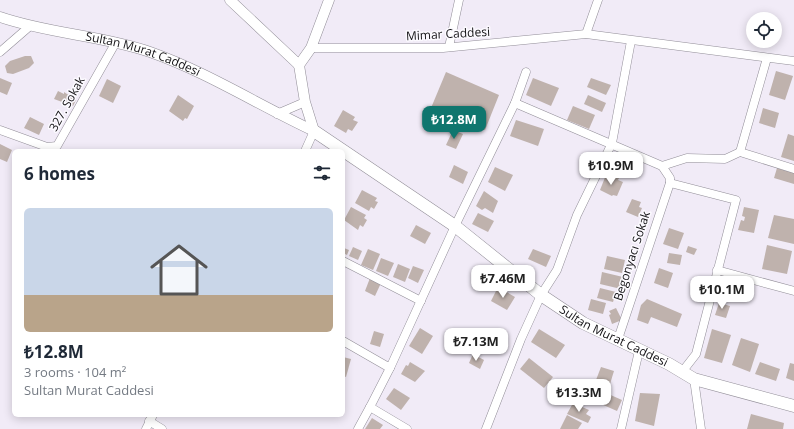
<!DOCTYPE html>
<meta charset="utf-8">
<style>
:root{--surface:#fff;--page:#f2f2f3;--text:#1f2937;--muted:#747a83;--line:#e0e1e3;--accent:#0f766e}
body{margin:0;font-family:"Open Sans",sans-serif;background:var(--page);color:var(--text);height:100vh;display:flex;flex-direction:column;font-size:15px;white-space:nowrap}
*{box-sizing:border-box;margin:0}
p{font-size:13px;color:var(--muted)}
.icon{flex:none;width:22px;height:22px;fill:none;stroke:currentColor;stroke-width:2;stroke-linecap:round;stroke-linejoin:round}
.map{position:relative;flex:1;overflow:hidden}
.drawer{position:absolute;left:12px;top:149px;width:333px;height:268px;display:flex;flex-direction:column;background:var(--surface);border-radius:6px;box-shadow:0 2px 10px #0003}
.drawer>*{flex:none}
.buttons{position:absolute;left:746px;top:12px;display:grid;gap:8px}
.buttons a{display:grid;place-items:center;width:36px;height:36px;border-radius:50%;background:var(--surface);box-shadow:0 2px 10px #0003;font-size:20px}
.price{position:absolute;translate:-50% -34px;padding:0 9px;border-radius:8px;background:#fff;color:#222;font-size:13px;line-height:26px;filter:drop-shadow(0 1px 2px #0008)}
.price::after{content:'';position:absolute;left:50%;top:24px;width:12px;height:9px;margin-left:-6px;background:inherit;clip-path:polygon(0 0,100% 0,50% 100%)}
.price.on{background:var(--accent);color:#fff}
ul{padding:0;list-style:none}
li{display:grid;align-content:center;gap:8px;height:212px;padding:0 12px}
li+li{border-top:1px solid var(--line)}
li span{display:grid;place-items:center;height:124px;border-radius:6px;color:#555}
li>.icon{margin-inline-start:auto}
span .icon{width:72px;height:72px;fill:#fffc;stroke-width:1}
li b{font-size:17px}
h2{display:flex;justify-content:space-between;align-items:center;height:48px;padding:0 12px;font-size:17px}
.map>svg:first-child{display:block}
</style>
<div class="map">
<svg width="794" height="429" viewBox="0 0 794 429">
<rect width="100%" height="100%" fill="#f1ebf7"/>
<g fill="#bfb2ad">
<polygon points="25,56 31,56 34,63 29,68 13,74 7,73 5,66 10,61"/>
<polygon points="776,71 793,76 785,100 769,95"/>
<polygon points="446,72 499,95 485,130 431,108"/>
<polygon points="0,78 12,83 7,95 0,92"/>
<polygon points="533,78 559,88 551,106 526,95"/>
<polygon points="591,78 611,85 606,95 587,87"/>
<polygon points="107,79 121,86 113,103 99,96"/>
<polygon points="58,91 64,94 64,92 76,100 73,106 54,99"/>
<polygon points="178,95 194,106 187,119 185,118 183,121 169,111"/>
<polygon points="588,95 606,103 602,112 584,104"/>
<polygon points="573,106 595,115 589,129 567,120"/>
<polygon points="763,108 779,113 775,128 759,123"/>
<polygon points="343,110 355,117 353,120 358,122 352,131 348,129 346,133 334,126"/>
<polygon points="30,117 44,124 39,135 24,128"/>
<polygon points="516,120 544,129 538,146 510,136"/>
<polygon points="453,130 463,134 456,149 446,145"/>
<polygon points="788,134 794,136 794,161 781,157"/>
<polygon points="0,144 12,150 7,162 0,159"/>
<polygon points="454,165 468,172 463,184 449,177"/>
<polygon points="495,167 513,175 505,191 488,182"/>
<polygon points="777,168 794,173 794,184 774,178"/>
<polygon points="606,175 619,178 618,180 623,182 617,196 613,195 612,196 600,190"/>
<polygon points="362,190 377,198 375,201 378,202 374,209 371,207 369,211 355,203"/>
<polygon points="484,191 498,201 493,213 485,208 482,210 476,206"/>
<polygon points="632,199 641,202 639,207 642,208 638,217 626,212"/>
<polygon points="351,207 366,215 364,218 367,220 363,227 360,225 358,230 344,220"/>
<polygon points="744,207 759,210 754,233 738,230 741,220 744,221 745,217 742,216"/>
<polygon points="478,213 494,221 488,232 472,224"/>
<polygon points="774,215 794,219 794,244 768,238"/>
<polygon points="416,225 431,233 425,244 410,236"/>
<polygon points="669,228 684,233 678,249 663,244"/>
<polygon points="767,245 792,251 787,274 762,269"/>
<polygon points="688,246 697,249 694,255 686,252"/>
<polygon points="353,247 362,251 358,260 349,256"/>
<polygon points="344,248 349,250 347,255 343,253"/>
<polygon points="368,249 380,254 373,270 361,265"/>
<polygon points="533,249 551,256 546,267 528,259"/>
<polygon points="669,253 682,255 680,265 667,263"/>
<polygon points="607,256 625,260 622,273 604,269"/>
<polygon points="381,258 394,263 388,276 376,271"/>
<polygon points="398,264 410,269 405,282 393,277"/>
<polygon points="413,266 424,270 418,283 408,278"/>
<polygon points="659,268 673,273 668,288 654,283"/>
<polygon points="602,272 623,277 621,289 600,284"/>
<polygon points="370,278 381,283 375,296 365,291"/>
<polygon points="498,287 515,297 507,310 491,301"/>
<polygon points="600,288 616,292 613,302 597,298"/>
<polygon points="591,299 606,303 603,314 588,310"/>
<polygon points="647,299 682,314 677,327 651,317 648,324 637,320 641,305"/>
<polygon points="719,303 730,306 726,318 715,315"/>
<polygon points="616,308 622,320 612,324 609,315 611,314 609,311"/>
<polygon points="420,328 433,336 422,354 409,346"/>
<polygon points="539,329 565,345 556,358 531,342"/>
<polygon points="712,329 731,335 722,363 704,358"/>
<polygon points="374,331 384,334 380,347 370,344"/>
<polygon points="741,338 759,344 750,372 732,365"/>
<polygon points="473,354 484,360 480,369 469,363"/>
<polygon points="343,357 351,359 346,377 343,376"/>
<polygon points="529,358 553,377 544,388 520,369"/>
<polygon points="410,362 425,371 415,382 401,374 406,365 408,366"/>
<polygon points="760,362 780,369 776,381 755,374"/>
<polygon points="790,363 794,364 794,381 786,378"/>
<polygon points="601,367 614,371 610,384 596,380"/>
<polygon points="394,388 410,398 401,410 386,399"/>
<polygon points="606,393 622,400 617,411 601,404"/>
<polygon points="640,393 660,394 654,426 635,421"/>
<polygon points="573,403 589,410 586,414 591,417 588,423 567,414"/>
<polygon points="751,414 784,423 783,429 747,429"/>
<polygon points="567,415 582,423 578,429 560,429"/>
<polygon points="372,418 383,425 380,429 365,429"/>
</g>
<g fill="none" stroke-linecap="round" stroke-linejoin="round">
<g stroke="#928e98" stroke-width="9">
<g id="minor">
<polyline points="586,34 598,0"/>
<polyline points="449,47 459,0"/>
<polyline points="311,48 443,48 586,34 794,61"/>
<polyline points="0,52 30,26"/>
<polyline points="515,103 662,166 670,178 670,183 618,339"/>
<polyline points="277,114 305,102"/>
<polyline points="0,130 47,147 57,146 116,42"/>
<polyline points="305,151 314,131"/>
<polyline points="740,152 767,58"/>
<polyline points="662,166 687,158 725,159 740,152 794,169"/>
<polyline points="670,183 736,200 696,354 682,372"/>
<polyline points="343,261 421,301"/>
<polyline points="717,270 794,291"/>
<polyline points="343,341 390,368 455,226 515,103 526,72"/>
<polyline points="390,368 370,407 407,429"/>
<polyline points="694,379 701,429"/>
<polyline points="149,421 162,429"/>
<polyline points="146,429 153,415"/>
<polyline points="358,429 370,407"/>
<polyline points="486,429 521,339 541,295 557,270 577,215 612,143 631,41"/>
<polyline points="621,429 639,351"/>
</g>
</g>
<g stroke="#928e98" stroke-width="11">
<g id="tertiary">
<polyline points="230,0 299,65"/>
<path id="s1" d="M0 17C49 34 101 35 150 52 207 72 260 106 314 131"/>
<polyline points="299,65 311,48 329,0"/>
<polyline points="299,65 305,102 314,131"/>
</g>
</g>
<g stroke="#928e98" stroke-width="13">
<g id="secondary">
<path id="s2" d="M314 131 455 226 541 295 583 323 669 364 694 379 794 406"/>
</g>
</g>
<use href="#minor" stroke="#fff" stroke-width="8"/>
<use href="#tertiary" stroke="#fff" stroke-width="10"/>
<use href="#secondary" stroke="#fff" stroke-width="12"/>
</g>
<g text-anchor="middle" stroke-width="3" stroke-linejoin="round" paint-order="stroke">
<g font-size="12" fill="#131215" stroke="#fcfaff">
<text transform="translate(448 34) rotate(-3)" y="4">Mimar Caddesi</text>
<text dy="4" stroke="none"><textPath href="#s1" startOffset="148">Sultan Murat Caddesi</textPath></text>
<text transform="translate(67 104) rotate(-61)" y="4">327. Sokak</text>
<text transform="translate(632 256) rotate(-72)" y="4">Begonyacı Sokak</text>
<text dy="4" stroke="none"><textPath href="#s2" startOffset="364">Sultan Murat Caddesi</textPath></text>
</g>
</g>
</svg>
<div class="buttons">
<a><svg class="icon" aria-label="locate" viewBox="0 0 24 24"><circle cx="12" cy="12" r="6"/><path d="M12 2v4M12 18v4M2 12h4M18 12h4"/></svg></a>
</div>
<b class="price on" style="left:454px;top:140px">₺12.8M</b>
<b class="price" style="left:611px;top:186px">₺10.9M</b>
<b class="price" style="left:503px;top:299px">₺7.46M</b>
<b class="price" style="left:722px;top:310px">₺10.1M</b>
<b class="price" style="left:476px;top:362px">₺7.13M</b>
<b class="price" style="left:579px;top:413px">₺13.3M</b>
<section class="drawer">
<h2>6 homes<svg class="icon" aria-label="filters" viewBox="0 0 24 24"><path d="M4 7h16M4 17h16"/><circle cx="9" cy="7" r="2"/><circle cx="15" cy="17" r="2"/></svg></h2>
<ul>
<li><span style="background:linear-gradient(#c9d6e8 70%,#b9a48a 0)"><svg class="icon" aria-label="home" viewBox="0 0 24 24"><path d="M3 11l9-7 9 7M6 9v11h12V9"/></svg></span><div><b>₺12.8M</b><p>3 rooms · 104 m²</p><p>Sultan Murat Caddesi</p></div></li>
</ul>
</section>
</div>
